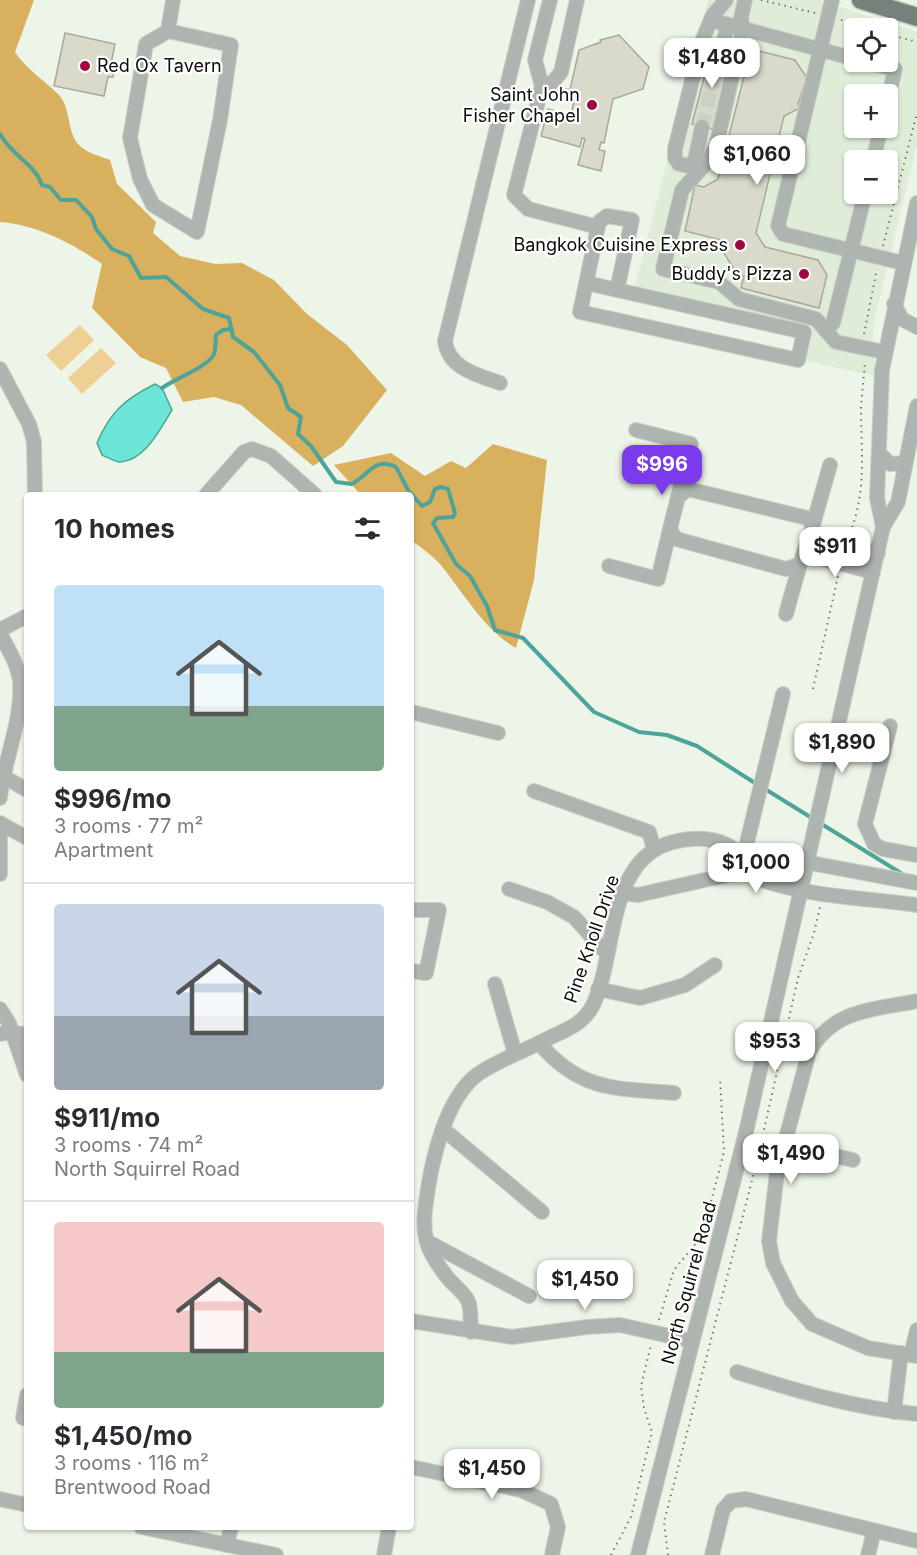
<!DOCTYPE html>
<meta charset="utf-8">
<style>
:root{--surface:#fff;--page:#f2f2f3;--text:#2b2b33;--muted:#7c7c81;--line:#e1e1e2;--accent:#7c3aed}
body{margin:0;font-family:Inter,sans-serif;background:var(--page);color:var(--text);height:100vh;display:flex;flex-direction:column;font-size:22px;white-space:nowrap}
*{box-sizing:border-box;margin:0}
p{font-size:20px;color:var(--muted)}
.icon{flex:none;width:33px;height:33px;fill:none;stroke:currentColor;stroke-width:2;stroke-linecap:round;stroke-linejoin:round}
.map{position:relative;flex:1;overflow:hidden}
.panel{position:absolute;left:24px;top:492px;width:390px;height:1038px;display:flex;flex-direction:column;background:var(--surface);border-radius:6px;box-shadow:0 2px 4px #0004}
.panel>*{flex:none}
.tools{position:absolute;left:844px;top:18px;display:grid;gap:12px}
.tools a{display:grid;place-items:center;width:54px;height:54px;border-radius:6px;background:var(--surface);box-shadow:0 2px 4px #0004;font-size:30px}
.price{position:absolute;translate:-50% -51px;padding:0 14px;border-radius:12px;background:#fff;color:#222;font-size:20px;line-height:39px;filter:drop-shadow(0 2px 3px #0008)}
.price::after{content:'';position:absolute;left:50%;top:36px;width:18px;height:14px;margin-left:-9px;background:inherit;clip-path:polygon(0 0,100% 0,50% 100%)}
.price.active{background:var(--accent);color:#fff}
ul{padding:0;list-style:none}
li{display:grid;align-content:center;gap:12px;height:318px;padding:0 30px}
li+li{border-top:2px solid var(--line)}
li span{display:grid;place-items:center;height:186px;border-radius:6px;color:#555}
li>.icon{margin-inline-start:auto}
span .icon{width:108px;height:108px;fill:#fffc;stroke-width:1}
li b{font-size:26px}
h2{display:flex;justify-content:space-between;align-items:center;height:72px;padding:0 30px;font-size:26px}
.map>svg:first-child{display:block}
</style>
<div class="map">
<svg width="917" height="1555" viewBox="0 0 917 1555">
<rect width="100%" height="100%" fill="#ecf5e7"/>
<path fill="#dfedd8" fill-rule="evenodd" d="M708 0H820L917 32V144L873 326 875 376 801 360 810 326 635 287ZM855 28H888V62H855ZM855 94H888V128H855ZM855 160H888V194H855Z"/>
<g fill="#eed095">
<polygon points="80,325 94,340 61,371 46,355"/>
<polygon points="101,348 116,363 82,394 68,378"/>
</g>
<g fill="#d9b15e">
<path d="M0 0H34L15 52C27 70 44 80 59 95 73 111 65 137 84 149 91 154 102 157 110 160L117 184 156 222 153 233 180 256 215 264 242 263 274 280 307 314 347 345 387 390 343 446 313 466 241 405 214 397 183 402 166 368 140 357 92 308 102 264C72 243 37 225 0 222Z"/>
<path d="M493 444 547 460 534 580 516 648C484 630 463 592 440 564 432 555 420 547 411 540V495H361L334 465 391 453 425 476 451 461 466 468Z"/>
</g>
<path fill="#6be5d5" stroke="#4ea498" stroke-width="1.5" d="M155 384 162 388 172 410C160 429 145 461 120 462 115 462 107 457 102 455L97 443C110 412 125 399 155 384Z"/>
<g fill="none" stroke-linecap="round" stroke-linejoin="round">
<g stroke="#4ea498" stroke-width="4">
<path d="M0 134C12 156 35 164 42 185L50 187 61 200H76L92 217 96 229 112 249 129 256 141 278 166 277 203 309 229 318 233 337 254 352 280 385 288 408 301 417 298 434 311 446 336 482 352 484C369 475 375 456 396 467L408 490 422 506 430 502 435 489 441 487 448 489 455 513 453 517 437 518 433 523 456 564 470 576 487 606 495 630 523 638 594 712 639 732 667 735 697 746 758 785"/>
<path d="M162 388C176 378 208 367 214 354 216 348 215 342 216 335L223 330 232 329"/>
<polyline points="765,789 904,875"/>
</g>
</g>
<g fill="#d9daca" stroke="#a8a99a" stroke-width="1.5">
<polygon points="65,33 115,44 110,68 115,69 113,77 108,77 104,96 54,86"/>
<polygon points="619,35 649,67 643,89 613,99 604,143 601,142 599,150 605,151 601,171 578,165 585,139 582,138 580,147 541,136 548,109 571,115 574,100 564,98 566,89 570,90 579,50 601,42 600,40"/>
<polygon points="717,46 728,49 726,54 731,55 713,129 692,124 711,51 715,52"/>
<polygon points="751,49 795,60 807,78 798,104 800,108 784,116 756,233 765,247 818,260 827,275 819,308 741,288 744,276 737,274 719,245 721,240 685,231 695,185 704,187 718,179"/>
</g>
<g fill="none" stroke-linecap="round" stroke-linejoin="round">
<polyline stroke="#cad2c6" stroke-width="14" stroke-dasharray="14 7" stroke-linecap="butt" points="702,127 722,47"/>
<g stroke="#c8d0c3" stroke-width="16">
<g id="minor">
<polyline points="550,0 535,60 542,86 553,82 561,72 577,0"/>
<polyline points="745,0 741,18 743,29 716,146 709,160 682,190 663,269 719,282 739,299 816,319 836,342 884,352"/>
<polyline points="832,0 778,226 783,234 903,263"/>
<polyline points="711,20 855,59"/>
<polyline points="168,31 231,45 220,120 197,232 153,205 140,179 130,138 146,44 168,31 173,0"/>
<polyline points="722,47 728,25"/>
<polyline points="865,62 895,69 888,99"/>
<polyline points="542,86 514,195 528,209 598,227"/>
<polyline points="702,127 695,160 688,166 679,164 675,158 675,149 702,41 713,15 726,0"/>
<polyline points="873,160 881,128"/>
<polygon points="607,216 632,220 617,290 804,332 798,360 580,312 599,222"/>
<polyline points="587,283 617,290"/>
<polyline points="894,304 902,319 917,327"/>
<polyline points="825,330 833,323 865,194"/>
<polyline points="0,369 29,424 34,442 35,495"/>
<path d="M500 383C477 375 448 368 445 341L528 0"/>
<polyline points="636,430 691,444 678,497"/>
<polyline points="879,453 890,464 905,463"/>
<polygon points="688,489 807,518 813,525 800,564 786,569 676,539 670,529 678,497"/>
<polyline points="206,495 244,452 252,449 271,456 315,495"/>
<polyline points="813,525 830,465"/>
<polyline points="883,527 877,498 882,370 917,203"/>
<polyline points="809,535 878,553"/>
<polyline points="804,554 873,572"/>
<polyline points="609,566 658,579 670,529"/>
<polyline points="786,614 800,564"/>
<polyline points="0,630 27,616"/>
<path d="M0 634C8 648 18 665 20 681 23 720 4 759 0 798"/>
<polyline points="411,712 498,733"/>
<polyline points="890,726 865,824 874,844 883,849 917,855"/>
<polyline points="4,777 27,790"/>
<polyline points="534,791 649,832 654,849"/>
<polyline points="0,823 27,838"/>
<polyline points="0,829 0,874"/>
<polyline points="743,859 757,853 917,883"/>
<polyline points="743,859 783,694"/>
<polyline points="509,889 547,902 574,917 607,954"/>
<polyline points="623,893 638,895 749,870"/>
<polyline points="411,910 439,910 426,973 411,971"/>
<polyline points="495,984 515,1054"/>
<polyline points="598,989 640,998 685,985 715,965"/>
<path d="M917 1001C873 1010 833 1009 809 1052L777 1172 769 1241 773 1263 792 1301 812 1324 868 1348 917 1356"/>
<polyline points="0,1009 9,1023 27,1075"/>
<polyline points="0,1034 11,1032 27,1035"/>
<path d="M539 1043C581 1092 615 1088 674 1093"/>
<polyline points="443,1129 542,1212"/>
<polyline points="784,1144 853,1160"/>
<polyline points="428,1242 529,1296"/>
<polyline points="411,1321 512,1337 587,1327 620,1325 692,1341"/>
<path d="M471 1332C470 1324 472 1309 468 1301 464 1292 453 1285 447 1277 426 1250 421 1235 426 1202 431 1163 445 1098 478 1074 500 1059 527 1050 551 1037 568 1029 584 1023 593 1005 617 955 606 859 673 842 697 836 728 837 743 859 750 868 752 876 765 881 812 897 867 898 917 905"/>
<polyline points="911,1355 917,1330"/>
<path d="M737 1372C797 1391 854 1408 917 1414"/>
<polyline points="27,1395 23,1418 27,1419"/>
<polyline points="894,1412 901,1353"/>
<polyline points="411,1467 521,1490 551,1504 558,1527 552,1555"/>
<polyline points="0,1499 27,1505"/>
<polyline points="141,1527 276,1555"/>
<polyline points="227,1545 231,1527"/>
<polyline points="384,1555 389,1527"/>
<polyline points="638,1555 746,1132 883,527 898,502 917,406"/>
<polyline points="712,1555 723,1510 731,1501 746,1499 917,1541"/>
<polyline points="868,1555 874,1531"/>
</g>
</g>
<g stroke="#c8d0c3" stroke-width="21">
<polyline id="major" points="861,0 917,17"/>
</g>
<g stroke="#747970" stroke-width="2" stroke-dasharray="1.5 4.5" stroke-linecap="butt">
<polyline points="761,0 815,13"/>
<polyline points="841,20 870,28"/>
<polyline points="888,34 917,42"/>
<polyline points="883,246 917,113"/>
<polyline points="864,334 877,269"/>
<path d="M850 533C867 490 861 452 861 408 862 392 864 376 865 361"/>
<polyline points="813,689 838,576"/>
<polyline points="659,1320 674,1270 702,1236 724,1152 720,1078"/>
<polyline points="611,1555 631,1517 652,1432 644,1408 641,1386 651,1345"/>
<polyline points="668,1555 664,1522 757,1161 798,978 814,933 820,907"/>
</g>
<use href="#minor" stroke="#aeb4b0" stroke-width="14"/>
<use href="#major" stroke="#75817a" stroke-width="18"/>
</g>
<g fill="#a20643" stroke="#fff" stroke-width="2">
<circle cx="85" cy="66" r="6"/>
<circle cx="592" cy="105" r="6"/>
<circle cx="740" cy="245" r="6"/>
<circle cx="804" cy="274" r="6"/>
</g>
<g text-anchor="middle" stroke-width="4.5" stroke-linejoin="round" paint-order="stroke">
<g font-size="18" fill="#0b0d09" stroke="#fff" text-anchor="end">
<text x="97" y="72" text-anchor="start">Red Ox Tavern</text>
<text x="580" y="101">Saint John<tspan x="580" dy="21">Fisher Chapel</tspan></text>
<text x="728" y="251">Bangkok Cuisine Express</text>
<text x="792" y="280">Buddy's Pizza</text>
</g>
<g font-size="18" fill="#0b0d09" stroke="#fff">
<text transform="translate(592 939) rotate(-71)" y="6">Pine Knoll Drive</text>
<text transform="translate(689 1283) rotate(-75)" y="6">North Squirrel Road</text>
</g>
</g>
</svg>
<div class="tools">
<a><svg class="icon" aria-label="locate" viewBox="0 0 24 24"><circle cx="12" cy="12" r="6"/><path d="M12 2v4M12 18v4M2 12h4M18 12h4"/></svg></a>
<a>+</a>
<a>−</a>
</div>
<b class="price" style="left:712px;top:89px">$1,480</b>
<b class="price" style="left:757px;top:186px">$1,060</b>
<b class="price active" style="left:662px;top:496px">$996</b>
<b class="price" style="left:835px;top:578px">$911</b>
<b class="price" style="left:842px;top:774px">$1,890</b>
<b class="price" style="left:756px;top:894px">$1,000</b>
<b class="price" style="left:775px;top:1073px">$953</b>
<b class="price" style="left:791px;top:1185px">$1,490</b>
<b class="price" style="left:585px;top:1311px">$1,450</b>
<b class="price" style="left:492px;top:1500px">$1,450</b>
<section class="panel">
<h2>10 homes<svg class="icon" aria-label="filters" viewBox="0 0 24 24"><path d="M4 7h16M4 17h16"/><circle cx="9" cy="7" r="2"/><circle cx="15" cy="17" r="2"/></svg></h2>
<ul>
<li><span style="background:linear-gradient(#bfe0f5 65%,#7fa58c 0)"><svg class="icon" aria-label="home" viewBox="0 0 24 24"><path d="M3 11l9-7 9 7M6 9v11h12V9"/></svg></span><div><b>$996/mo</b><p>3 rooms · 77 m²</p><p>Apartment</p></div></li>
<li><span style="background:linear-gradient(#c9d6e8 60%,#9aa5b1 0)"><svg class="icon" aria-label="home" viewBox="0 0 24 24"><path d="M3 11l9-7 9 7M6 9v11h12V9"/></svg></span><div><b>$911/mo</b><p>3 rooms · 74 m²</p><p>North Squirrel Road</p></div></li>
<li><span style="background:linear-gradient(#f6c9c9 70%,#7fa58c 0)"><svg class="icon" aria-label="home" viewBox="0 0 24 24"><path d="M3 11l9-7 9 7M6 9v11h12V9"/></svg></span><div><b>$1,450/mo</b><p>3 rooms · 116 m²</p><p>Brentwood Road</p></div></li>
</ul>
</section>
</div>
